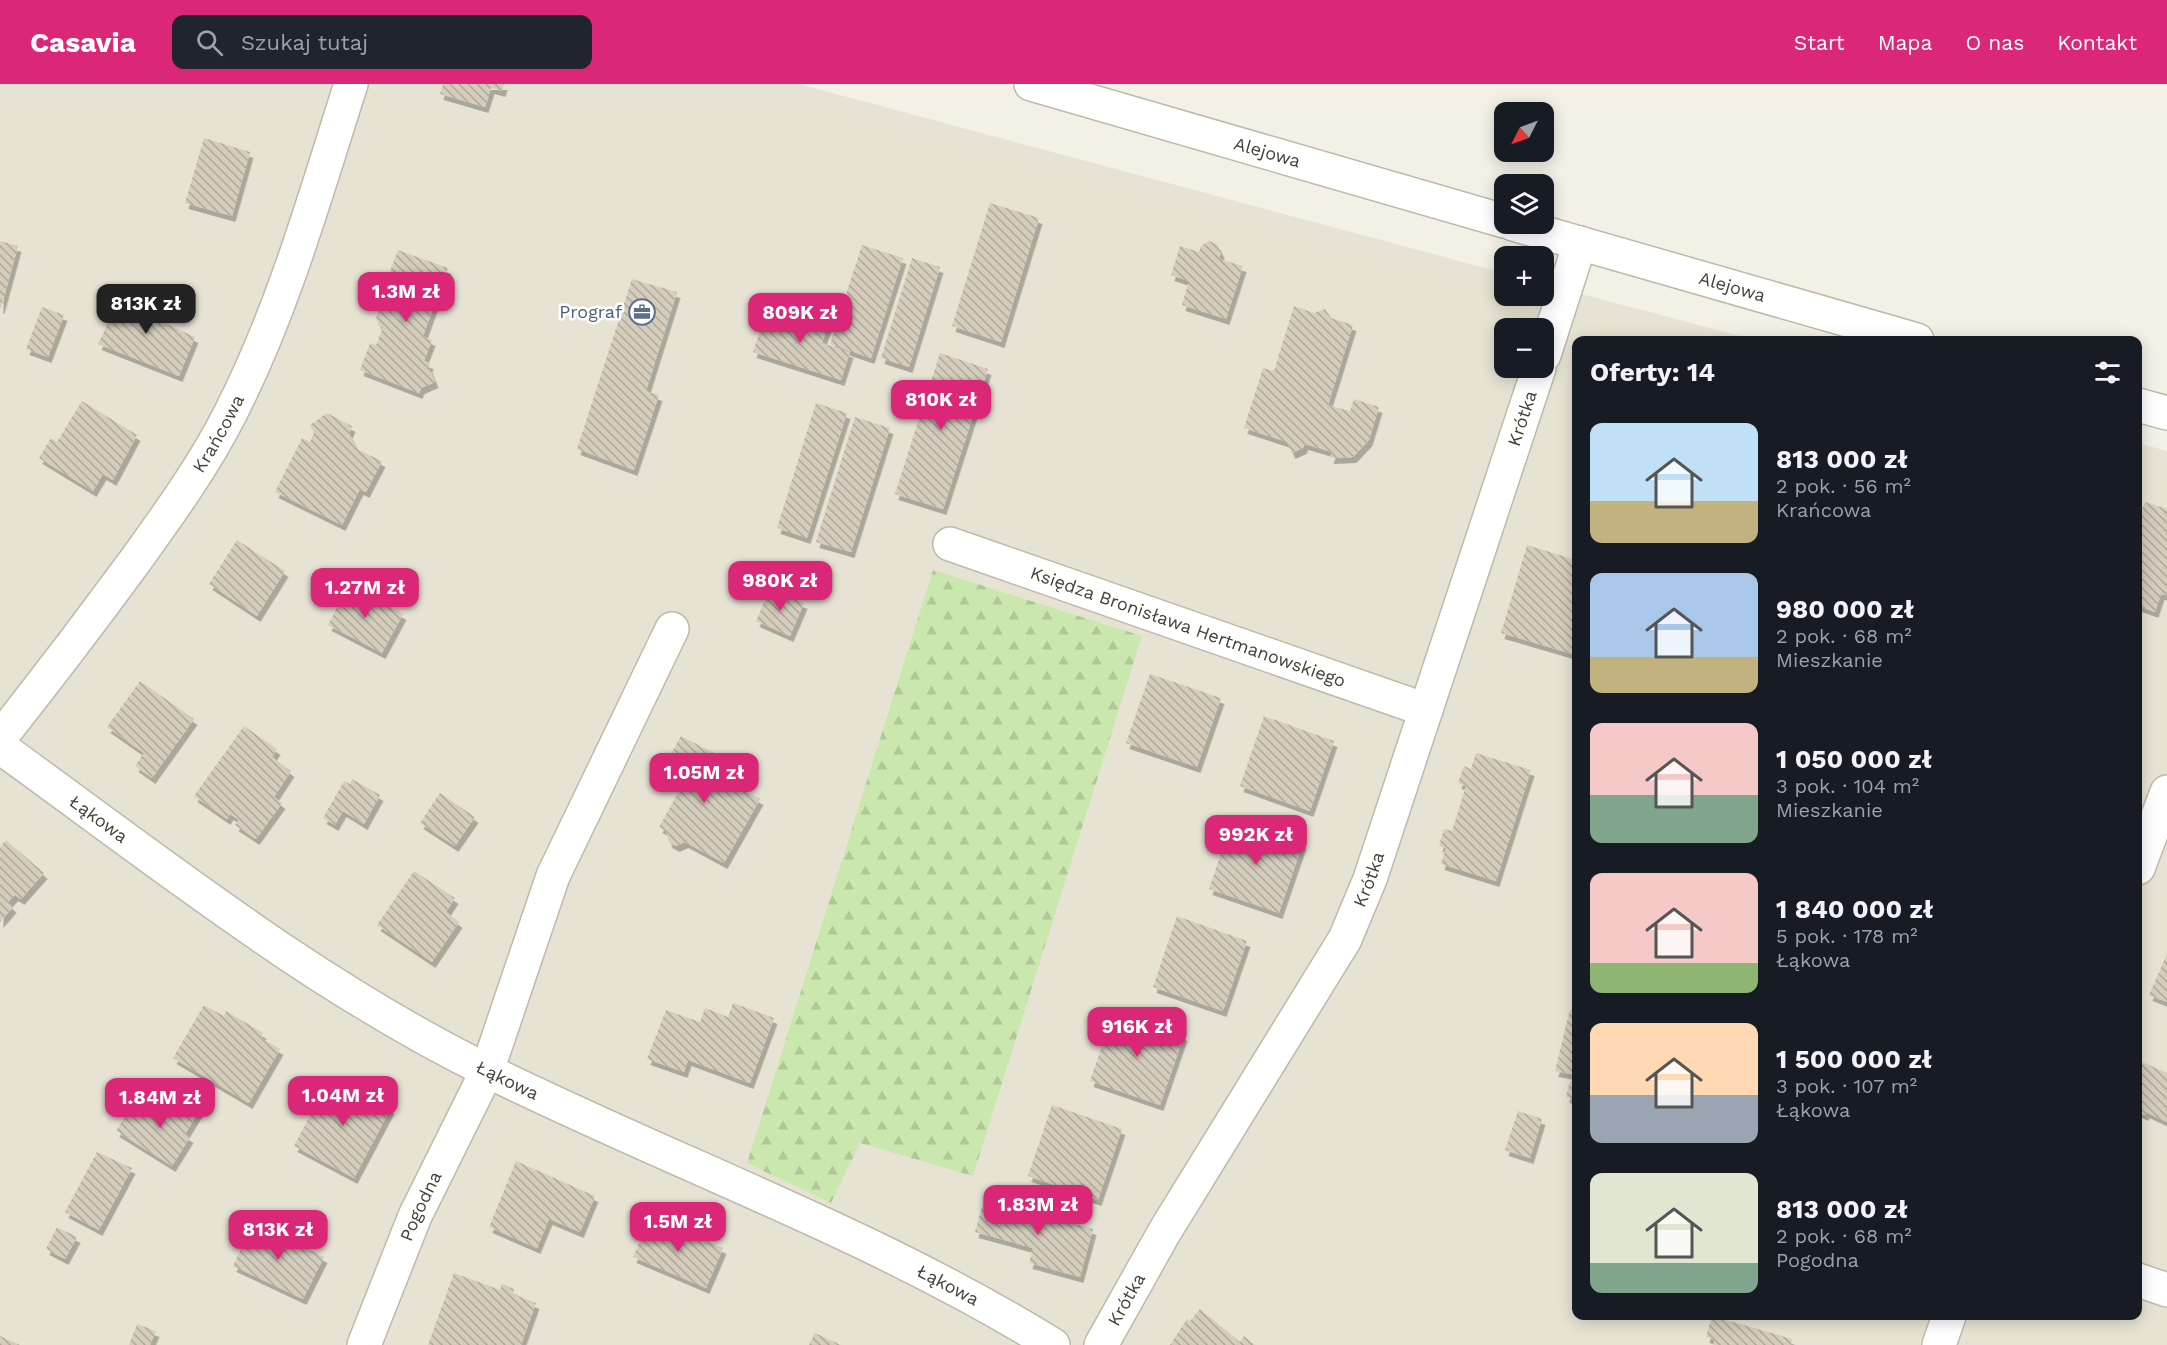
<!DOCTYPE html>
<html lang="pl">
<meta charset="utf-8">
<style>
:root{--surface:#171b24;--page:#20242c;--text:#f1f3f6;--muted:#9ea1a6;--accent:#db2777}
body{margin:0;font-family:"Work Sans",sans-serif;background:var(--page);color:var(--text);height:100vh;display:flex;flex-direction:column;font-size:22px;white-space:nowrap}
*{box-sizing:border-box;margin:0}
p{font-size:20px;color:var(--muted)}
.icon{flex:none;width:33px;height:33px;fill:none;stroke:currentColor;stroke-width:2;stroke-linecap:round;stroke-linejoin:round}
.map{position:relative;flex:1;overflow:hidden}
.drawer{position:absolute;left:1572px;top:252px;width:570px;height:984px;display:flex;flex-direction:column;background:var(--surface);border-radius:12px;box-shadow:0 3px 15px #0003}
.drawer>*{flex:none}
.needle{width:39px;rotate:228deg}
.fabs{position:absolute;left:1494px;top:18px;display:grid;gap:12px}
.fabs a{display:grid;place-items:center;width:60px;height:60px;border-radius:12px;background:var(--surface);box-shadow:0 3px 15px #0003;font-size:30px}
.price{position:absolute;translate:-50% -51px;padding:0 14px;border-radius:12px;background:var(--accent);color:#fff;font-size:20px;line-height:39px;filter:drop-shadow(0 2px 3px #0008)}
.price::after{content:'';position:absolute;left:50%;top:36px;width:18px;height:14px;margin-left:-9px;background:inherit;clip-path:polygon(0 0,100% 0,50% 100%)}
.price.active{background:#222;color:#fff}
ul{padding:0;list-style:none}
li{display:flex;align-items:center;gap:18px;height:150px;padding:0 18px}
li span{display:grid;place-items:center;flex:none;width:168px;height:120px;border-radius:12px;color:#555}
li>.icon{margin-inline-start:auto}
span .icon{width:72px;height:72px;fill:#fffc;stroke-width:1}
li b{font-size:26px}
h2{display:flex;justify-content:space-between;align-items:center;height:72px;padding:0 18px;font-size:26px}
header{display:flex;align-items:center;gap:36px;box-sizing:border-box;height:84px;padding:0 30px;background:var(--accent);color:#fff}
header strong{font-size:28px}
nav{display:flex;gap:33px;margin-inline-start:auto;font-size:21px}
.search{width:420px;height:54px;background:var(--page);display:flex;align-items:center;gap:15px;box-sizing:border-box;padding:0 21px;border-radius:12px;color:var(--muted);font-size:22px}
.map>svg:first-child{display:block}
</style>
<header>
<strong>Casavia</strong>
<div class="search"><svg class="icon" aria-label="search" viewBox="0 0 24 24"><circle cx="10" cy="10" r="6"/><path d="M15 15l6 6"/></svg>Szukaj tutaj</div>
<nav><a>Start</a><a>Mapa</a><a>O nas</a><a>Kontakt</a></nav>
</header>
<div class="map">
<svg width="2167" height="1261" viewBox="0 0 2167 1261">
<defs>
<pattern id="forest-firs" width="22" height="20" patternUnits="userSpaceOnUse" patternTransform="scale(1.5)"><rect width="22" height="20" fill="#cae8ae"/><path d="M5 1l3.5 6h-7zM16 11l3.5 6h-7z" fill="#afc896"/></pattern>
<pattern id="building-back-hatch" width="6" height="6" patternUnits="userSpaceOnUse" patternTransform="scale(1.5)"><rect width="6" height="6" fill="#d5cdbc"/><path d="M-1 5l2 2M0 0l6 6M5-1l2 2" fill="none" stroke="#afa89a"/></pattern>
<filter id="shadow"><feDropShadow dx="3.5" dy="6" stdDeviation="0" flood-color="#0004"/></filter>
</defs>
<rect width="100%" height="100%" fill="#f3f0e6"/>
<path fill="#e7e3d4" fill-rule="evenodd" d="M0 0H799L1504 189V212H1544V200L1755 256H1576V1232H2138V359L2167 367V1261H0ZM1504 244H1544V284H1504Z"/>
<polygon fill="url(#forest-firs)" points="933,486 1142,552 973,1092 860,1059 831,1119 747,1079"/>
<g fill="url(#building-back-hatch)" filter="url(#shadow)">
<polygon points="443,0 504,0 502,7 491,4 485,23 440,10"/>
<polygon points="204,54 250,68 232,132 185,119"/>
<polygon points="990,119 1039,134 1001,258 952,242"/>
<polygon points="0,157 18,162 1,224 0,224"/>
<polygon points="1209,157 1217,160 1221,169 1219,175 1243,182 1226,235 1182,221 1189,197 1171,191 1180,162 1199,168 1201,162"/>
<polygon points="862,161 903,174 871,274 830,260"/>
<polygon points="398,166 448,184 423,252 432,256 424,277 430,279 429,283 435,298 421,304 419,309 360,286 370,259 376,261 383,243 379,242 376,234 381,220 387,218 380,214"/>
<polygon points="912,174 940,183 909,283 881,274"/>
<polygon points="632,195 677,208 646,307 659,311 634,386 577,365"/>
<polygon points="124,205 164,223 158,236 195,253 179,292 98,260"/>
<polygon points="1294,222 1314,229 1325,225 1331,234 1353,241 1328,321 1350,327 1354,315 1379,323 1369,356 1353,373 1330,374 1332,368 1305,360 1303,364 1292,369 1287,358 1244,344 1263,284 1274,287"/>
<polygon points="42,223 64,231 48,273 26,265"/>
<polygon points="768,223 828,242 822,259 850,268 841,296 753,268"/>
<polygon points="940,269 988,285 943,425 895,410"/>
<polygon points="82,317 137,351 113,396 103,390 93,407 39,374 51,354 57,358"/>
<polygon points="816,319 847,329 807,454 777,444"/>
<polygon points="327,329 352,342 349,349 357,365 382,377 366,408 360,405 342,441 275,408 302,354 310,358 314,349 310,341"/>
<polygon points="855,333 890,344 851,468 816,458"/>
<polygon points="2145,418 2167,425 2167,507 2166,511 2161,510 2155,528 2138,522 2138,424 2142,425"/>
<polygon points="237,456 285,487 257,532 209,500"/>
<polygon points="1527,461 1576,476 1576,571 1501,549"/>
<polygon points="349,501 403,530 382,569 328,541"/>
<polygon points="770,505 804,519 790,552 756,537"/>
<polygon points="1150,590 1221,614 1197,683 1126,659"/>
<polygon points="140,597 194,635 152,694 135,682 144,669 107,643"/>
<polygon points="1264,632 1334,657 1310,727 1240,702"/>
<polygon points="244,642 277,665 272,673 291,687 274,713 282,719 256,755 235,741 239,736 230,730 227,735 194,712"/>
<polygon points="681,652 714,669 705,685 760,715 724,779 685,758 676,762 669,758 666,747 659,743 683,700 661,688"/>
<polygon points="1476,669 1531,686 1496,797 1441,780 1446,764 1439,762 1444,745 1452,747 1466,702 1458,699 1464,682 1471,685"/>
<polygon points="352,695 380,711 364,740 343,727 335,741 323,734 344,697 350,700"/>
<polygon points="440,709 475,733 455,762 420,739"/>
<polygon points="1233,734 1303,759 1279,829 1209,805"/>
<polygon points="6,756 44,789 21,815 15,811 8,818 13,823 0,838 0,763"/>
<polygon points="414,787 455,814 446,828 459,838 432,878 377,841"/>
<polygon points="1177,832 1247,857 1223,927 1153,903"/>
<polygon points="2167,870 2167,918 2149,911"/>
<polygon points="733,919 774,934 750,999 688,976 684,988 647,975 666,926 700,938 705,924 728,933"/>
<polygon points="204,921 224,932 226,927 263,949 261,954 280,965 249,1019 173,974"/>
<polygon points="1570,925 1576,927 1576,991 1555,987"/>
<polygon points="1114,927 1184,951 1160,1021 1090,997"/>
<polygon points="2138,976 2167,989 2167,1038 2146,1028 2145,1031 2138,1028"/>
<polygon points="331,992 391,1024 354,1094 294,1062"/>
<polygon points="1570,997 1576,999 1576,1016 1566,1013"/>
<polygon points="175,1012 199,1027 185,1050 190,1053 172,1082 116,1047 134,1018 161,1035"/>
<polygon points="1052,1021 1122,1045 1098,1116 1028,1092"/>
<polygon points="1518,1027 1542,1035 1530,1074 1505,1066"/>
<polygon points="97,1068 132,1084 99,1146 65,1128"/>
<polygon points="516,1077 595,1112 580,1148 549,1135 537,1164 489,1143"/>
<polygon points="984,1115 1093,1145 1080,1193 1029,1179 1033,1164 975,1148"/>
<polygon points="650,1134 723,1164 706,1204 633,1173"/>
<polygon points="254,1138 324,1173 303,1215 233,1182"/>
<polygon points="57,1143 77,1153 65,1175 46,1165"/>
<polygon points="454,1189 500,1206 502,1200 514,1205 513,1210 536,1219 521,1261 428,1261"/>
<polygon points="1200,1225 1240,1258 1244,1252 1255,1261 1170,1261 1187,1235 1190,1237"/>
<polygon points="1712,1232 1792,1255 1791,1261 1713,1261 1715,1256 1706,1253"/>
<polygon points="137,1240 156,1247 150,1261 129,1261"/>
<polygon points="815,1249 841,1261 809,1261"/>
<polygon points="0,1252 20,1261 0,1261"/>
</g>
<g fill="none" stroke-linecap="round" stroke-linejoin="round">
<g stroke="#bfb9a9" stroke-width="36">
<g id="minor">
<polyline points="1544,271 1580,159"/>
<path id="s1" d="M950 460 1426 626"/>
<path id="s2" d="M0 654C46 596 91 537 135 477 168 431 203 383 229 332 283 227 315 112 351 0"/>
<path id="s3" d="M0 663C158 777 313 901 488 987 676 1080 874 1150 1053 1261"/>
<polyline points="2138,784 2167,708"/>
<polyline points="2138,1196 2167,1206"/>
<path id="s4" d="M364 1261 415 1132 487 987 553 792 672 545"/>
<path id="s5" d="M1101 1261 1165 1147 1345 855 1370 795 1539 284"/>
<polyline points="1939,1261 1949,1232"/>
</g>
</g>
<g stroke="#bfb9a9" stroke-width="36">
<g id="tertiary">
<path id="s6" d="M1031 0 1504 137"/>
<path id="s7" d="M1513 140 1917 256"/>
<polyline points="2138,321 2167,329"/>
</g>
</g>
<use href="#minor" stroke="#fff" stroke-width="33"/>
<use href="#tertiary" stroke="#fff" stroke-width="33"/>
</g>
<defs>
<g id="office-ring" transform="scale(1.35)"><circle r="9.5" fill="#fff" stroke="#5c6f8a" stroke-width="1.5"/><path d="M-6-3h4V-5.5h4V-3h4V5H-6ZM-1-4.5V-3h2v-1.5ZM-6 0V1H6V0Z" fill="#5c6f8a"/></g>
</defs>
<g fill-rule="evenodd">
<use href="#office-ring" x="642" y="228"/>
</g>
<g text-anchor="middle" stroke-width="5" stroke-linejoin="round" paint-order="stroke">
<g font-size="18" fill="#464135" stroke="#fff">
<text dy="6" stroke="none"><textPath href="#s6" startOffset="246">Alejowa</textPath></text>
<text dy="6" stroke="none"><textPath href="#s7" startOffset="228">Alejowa</textPath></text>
<text dy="6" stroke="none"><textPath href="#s5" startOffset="1024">Krótka</textPath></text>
<text dy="6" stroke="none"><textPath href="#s2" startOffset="375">Krańcowa</textPath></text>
<text dy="6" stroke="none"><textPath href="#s1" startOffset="252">Księdza Bronisława Hertmanowskiego</textPath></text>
<text dy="6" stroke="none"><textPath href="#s3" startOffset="122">Łąkowa</textPath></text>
<text dy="6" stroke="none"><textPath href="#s5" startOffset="538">Krótka</textPath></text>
<text dy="6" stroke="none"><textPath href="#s3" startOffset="608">Łąkowa</textPath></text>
<text dy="6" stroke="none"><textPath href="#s4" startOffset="150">Pogodna</textPath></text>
<text dy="6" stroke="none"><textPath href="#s3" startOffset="1094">Łąkowa</textPath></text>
<text dy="6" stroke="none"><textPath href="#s5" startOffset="52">Krótka</textPath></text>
</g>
<g font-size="18" fill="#4e5e75" stroke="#fff" text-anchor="end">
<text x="622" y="234">Prograf</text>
</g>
</g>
</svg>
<div class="fabs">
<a><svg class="needle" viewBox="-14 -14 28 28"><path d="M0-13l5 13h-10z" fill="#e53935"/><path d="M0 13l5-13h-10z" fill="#9ea1a6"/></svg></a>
<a><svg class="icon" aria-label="layers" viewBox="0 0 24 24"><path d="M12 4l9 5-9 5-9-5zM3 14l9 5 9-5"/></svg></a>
<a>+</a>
<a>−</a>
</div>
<b class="price" style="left:406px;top:239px">1.3M zł</b>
<b class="price active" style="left:146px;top:251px">813K zł</b>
<b class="price" style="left:800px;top:260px">809K zł</b>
<b class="price" style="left:941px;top:347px">810K zł</b>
<b class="price" style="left:780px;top:528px">980K zł</b>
<b class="price" style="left:365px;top:535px">1.27M zł</b>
<b class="price" style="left:704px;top:720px">1.05M zł</b>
<b class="price" style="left:1256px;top:782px">992K zł</b>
<b class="price" style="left:1137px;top:974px">916K zł</b>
<b class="price" style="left:343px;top:1043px">1.04M zł</b>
<b class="price" style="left:160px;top:1045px">1.84M zł</b>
<b class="price" style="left:1038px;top:1152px">1.83M zł</b>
<b class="price" style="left:678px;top:1169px">1.5M zł</b>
<b class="price" style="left:278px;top:1177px">813K zł</b>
<section class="drawer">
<h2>Oferty: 14<svg class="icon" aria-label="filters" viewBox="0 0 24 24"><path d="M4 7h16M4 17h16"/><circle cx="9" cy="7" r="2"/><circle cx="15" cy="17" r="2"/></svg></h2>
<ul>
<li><span style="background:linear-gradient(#bfe0f5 65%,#c2b280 0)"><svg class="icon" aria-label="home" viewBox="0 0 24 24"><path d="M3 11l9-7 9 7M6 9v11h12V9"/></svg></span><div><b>813 000 zł</b><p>2 pok. · 56 m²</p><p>Krańcowa</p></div></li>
<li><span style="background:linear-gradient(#a9c7e8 70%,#c2b280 0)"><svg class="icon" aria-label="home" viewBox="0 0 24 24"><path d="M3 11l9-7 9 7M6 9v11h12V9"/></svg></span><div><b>980 000 zł</b><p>2 pok. · 68 m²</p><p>Mieszkanie</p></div></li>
<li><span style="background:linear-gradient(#f6c9c9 60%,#7fa58c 0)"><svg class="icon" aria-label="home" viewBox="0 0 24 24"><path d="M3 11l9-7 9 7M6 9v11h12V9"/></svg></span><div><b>1 050 000 zł</b><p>3 pok. · 104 m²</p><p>Mieszkanie</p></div></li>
<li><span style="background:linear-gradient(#f6c9c9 75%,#8fb573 0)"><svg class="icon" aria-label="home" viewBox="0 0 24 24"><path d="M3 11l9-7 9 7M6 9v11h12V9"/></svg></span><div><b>1 840 000 zł</b><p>5 pok. · 178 m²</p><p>Łąkowa</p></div></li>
<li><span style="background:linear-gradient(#ffd9b3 60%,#9aa5b1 0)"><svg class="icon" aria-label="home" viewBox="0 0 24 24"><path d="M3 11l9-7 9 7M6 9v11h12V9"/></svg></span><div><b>1 500 000 zł</b><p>3 pok. · 107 m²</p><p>Łąkowa</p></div></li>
<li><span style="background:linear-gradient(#dfe7d0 75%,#7fa58c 0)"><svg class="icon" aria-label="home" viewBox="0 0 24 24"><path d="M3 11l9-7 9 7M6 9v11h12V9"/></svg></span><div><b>813 000 zł</b><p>2 pok. · 68 m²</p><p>Pogodna</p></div></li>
</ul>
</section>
</div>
